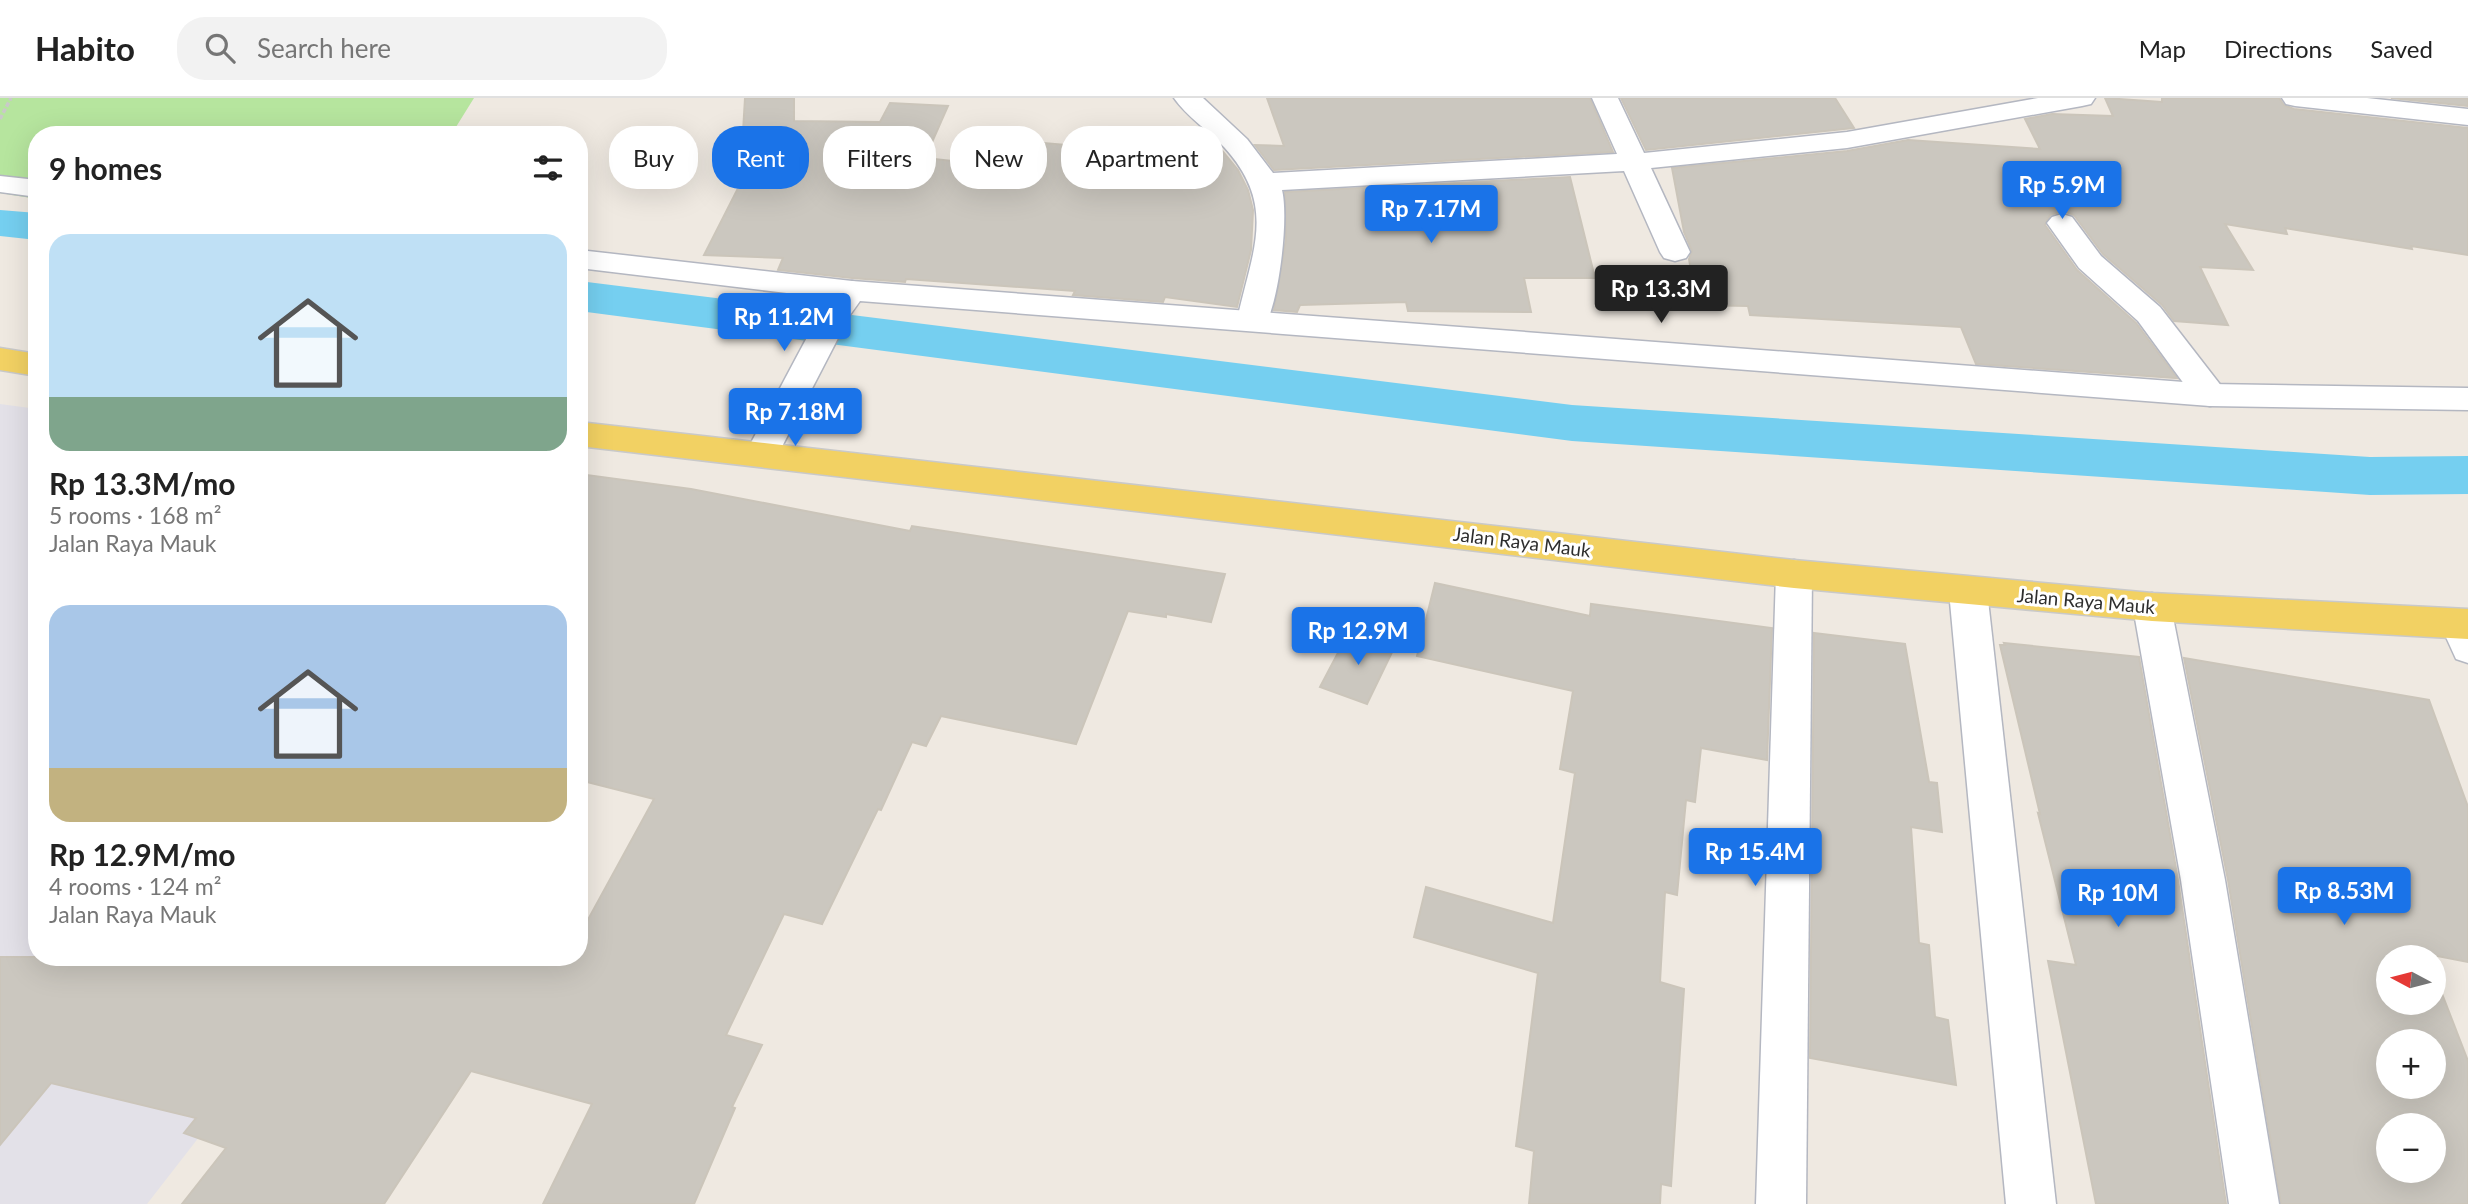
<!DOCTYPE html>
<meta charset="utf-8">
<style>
:root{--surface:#fff;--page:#f2f2f2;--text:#222;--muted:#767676;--line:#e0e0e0;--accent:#1a73e8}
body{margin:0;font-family:Lato,sans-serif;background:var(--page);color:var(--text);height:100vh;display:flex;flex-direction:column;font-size:26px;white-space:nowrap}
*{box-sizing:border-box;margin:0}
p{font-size:23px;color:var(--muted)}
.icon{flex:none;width:38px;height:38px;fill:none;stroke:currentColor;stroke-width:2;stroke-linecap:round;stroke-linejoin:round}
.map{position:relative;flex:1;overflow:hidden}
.panel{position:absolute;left:28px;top:28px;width:560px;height:840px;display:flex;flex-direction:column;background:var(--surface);border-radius:28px;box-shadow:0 7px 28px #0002}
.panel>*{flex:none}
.hud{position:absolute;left:609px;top:28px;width:665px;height:63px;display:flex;gap:14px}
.needle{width:46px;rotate:277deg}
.fabs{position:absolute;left:2376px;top:847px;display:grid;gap:14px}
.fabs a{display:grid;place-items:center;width:70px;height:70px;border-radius:50%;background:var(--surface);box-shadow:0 7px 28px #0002;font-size:35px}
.price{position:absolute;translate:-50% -60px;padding:0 16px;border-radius:7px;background:var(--accent);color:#fff;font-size:23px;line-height:46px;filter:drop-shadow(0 2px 4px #0008)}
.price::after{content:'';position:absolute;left:50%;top:42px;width:21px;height:16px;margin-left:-10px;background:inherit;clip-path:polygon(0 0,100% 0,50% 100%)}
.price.active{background:#222;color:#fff}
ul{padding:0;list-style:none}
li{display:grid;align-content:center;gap:14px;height:371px;padding:0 21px}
li span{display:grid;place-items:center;height:217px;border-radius:21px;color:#555}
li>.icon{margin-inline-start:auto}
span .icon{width:126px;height:126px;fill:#fffc;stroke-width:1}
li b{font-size:30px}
h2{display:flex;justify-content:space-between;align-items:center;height:84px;padding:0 21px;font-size:30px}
.tag{padding:0 24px;border-radius:28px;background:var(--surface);box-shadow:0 7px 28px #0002;font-size:24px;line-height:63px}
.tag.active{background:var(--accent);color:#fff}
header{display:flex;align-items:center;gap:42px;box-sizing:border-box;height:98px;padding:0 35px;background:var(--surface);border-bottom:2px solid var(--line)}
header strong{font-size:33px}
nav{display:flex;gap:38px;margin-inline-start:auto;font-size:24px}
.search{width:490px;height:63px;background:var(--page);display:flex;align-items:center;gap:18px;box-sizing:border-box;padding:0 24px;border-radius:28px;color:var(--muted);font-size:26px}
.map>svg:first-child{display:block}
</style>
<header>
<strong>Habito</strong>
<div class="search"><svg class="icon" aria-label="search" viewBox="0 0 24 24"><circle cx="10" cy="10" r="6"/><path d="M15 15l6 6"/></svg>Search here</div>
<nav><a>Map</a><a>Directions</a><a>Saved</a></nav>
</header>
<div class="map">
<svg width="2468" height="1106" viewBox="0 0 2468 1106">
<rect width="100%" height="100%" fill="#efe9e1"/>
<polygon fill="#e3e1e8" points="0,306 37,311 37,859 339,859 147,1106 0,1106"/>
<polygon fill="#b6e59e" points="0,0 474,0 451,37 37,37 37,101 0,95"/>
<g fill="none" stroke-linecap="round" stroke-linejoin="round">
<g fill="#75cff0" fill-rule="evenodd">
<polygon points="0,112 37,115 37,142 0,138"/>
<polygon points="579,183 1572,307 2370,359 2468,358 2468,396 2370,397 1572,343 579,213"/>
</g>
</g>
<g fill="#cbc7bf" stroke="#cbc5ba" stroke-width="2" fill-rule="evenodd">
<polygon points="745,0 794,0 794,23 880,24 890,5 948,8 925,60 1017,70 1032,44 1102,50 1106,37 1215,44 1238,72 1248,92 1253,112 1251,152 1237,209 1165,199 1163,204 1073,197 1075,193 906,181 905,184 852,180 778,172 783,160 704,157 758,51 742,51"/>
<polygon points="1267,0 1590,0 1613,54 1274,72 1255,47 1284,48"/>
<polygon points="1621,0 1835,0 1854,30 1646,52"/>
<polygon points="2105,0 2162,4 2162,0 2279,0 2284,7 2294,11 2468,30 2468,157 2411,148 2412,151 2285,130 2287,136 2225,126 2253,172 2200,169 2228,227 2174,223 2162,207 2103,156 2074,117 2063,113 2050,117 2045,127 2077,172 2136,225 2177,280 1976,266 1961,229 1750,217 1748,208 1697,207 1689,161 1692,153 1684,134 1672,70 1847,53 1908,42 2040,51 2025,21 2052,16 2113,18"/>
<polygon points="2391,0 2468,0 2468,8"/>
<polygon points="1570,79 1595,180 1524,180 1531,214 1408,213 1406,204 1300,207 1297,214 1274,212 1286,141 1285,94"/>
<polygon points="579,376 691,391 910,433 912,428 1225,476 1211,524 1166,516 1166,519 1128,513 1076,646 941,618 926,648 912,644 881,712 878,711 822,826 784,816 726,937 762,947 732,1009 735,1010 694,1106 543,1106 592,1006 471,973 384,1106 182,1106 226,1050 184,1035 196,1020 51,985 0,1047 0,859 579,859 579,838 654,701 579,682"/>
<polygon points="1435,485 1590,518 1591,506 1772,530 1767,662 1701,650 1695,704 1686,702 1677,797 1665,794 1660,884 1684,891 1671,1088 1661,1086 1660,1106 1529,1106 1534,1053 1516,1048 1538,875 1414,839 1426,789 1553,825 1575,675 1560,671 1573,593 1417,558"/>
<polygon points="1350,532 1395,548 1367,606 1320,589"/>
<polygon points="1814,535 1905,546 1929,684 1937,685 1942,734 1911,729 1919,845 1929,847 1935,919 1948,922 1956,987 1810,960"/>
<polygon points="2004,545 2139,559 2178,782 2226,1106 2096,1106 2048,863 2076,867 2038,715 2040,716 2000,547 2005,547"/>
<path d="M2184 560 2429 602 2468 709V864L2427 856 2428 859H2389V905H2434V875L2468 963V1106H2281L2228 782ZM2389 943H2434V989H2389ZM2389 1027H2434V1073H2389Z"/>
</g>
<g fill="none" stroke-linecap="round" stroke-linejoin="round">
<g stroke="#b4b7c1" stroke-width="3">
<polygon id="lane" points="2456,513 2468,518 2468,565 2456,561 2440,526 2444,517"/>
</g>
<g stroke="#b4b7c1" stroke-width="3">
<g id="street">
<path d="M1174 0H1203L1247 41 1273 75 1617 56 1592 0H1618L1644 55 1847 34 2038 0H2095L2091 6 2082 8 1847 50 1651 70 1690 154 1686 160 1675 163 1664 160 1660 154 1624 73 1282 92C1289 119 1279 206 1264 229L1253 232 1242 229 1237 222C1252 153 1278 108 1224 49 1209 33 1186 18 1174 0Z"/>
<polygon points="2282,0 2367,0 2468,11 2468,27 2295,8 2286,6"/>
<polygon points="0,78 37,82 37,99 0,94"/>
<polygon points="2062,116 2072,119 2101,158 2160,209 2222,289 2226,297 2222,305 2210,308 2198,305 2138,223 2079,170 2047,125 2052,119"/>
<polygon points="579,152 852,183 863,186 867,193 863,200 852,203 579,170"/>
<polygon points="1794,462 1807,466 1812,476 1806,1106 1756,1106 1776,476 1781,466"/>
<polygon points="1968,479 1981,483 1987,493 2056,1106 2006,1106 1949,493 1955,483"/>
<polygon points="2152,495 2165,499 2171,509 2225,782 2279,1106 2229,1106 2181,782 2133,509 2139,499"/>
</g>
</g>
<g stroke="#b4b7c1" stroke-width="3">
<polygon id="secondary" points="852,183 2210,286 2468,290 2468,312 2210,308 860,203 850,217 774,364 762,368 750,364 745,356 820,215 841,186"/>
</g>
<g stroke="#c9c9c9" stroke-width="3">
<g id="primary">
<polygon points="0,250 37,256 37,278 0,272"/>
<polygon points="579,324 1794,462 2152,495 2468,511 2468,541 2152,523 1794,490 579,348"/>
</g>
</g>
<polyline stroke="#c9c9c9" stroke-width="3.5" stroke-dasharray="4.5 2.5" stroke-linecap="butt" points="0,21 11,0"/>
<use href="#lane" fill="#fff" fill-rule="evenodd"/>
<use href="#street" fill="#fff" fill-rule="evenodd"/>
<use href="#secondary" fill="#fff" fill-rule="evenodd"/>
<use href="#primary" fill="#f2d163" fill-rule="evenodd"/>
</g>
<g text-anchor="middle" stroke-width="6" stroke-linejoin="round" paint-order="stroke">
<g font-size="19" fill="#2e2e2e" stroke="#fff">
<text transform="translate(1522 444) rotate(7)" y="7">Jalan Raya Mauk</text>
<text transform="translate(2086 503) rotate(5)" y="7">Jalan Raya Mauk</text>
</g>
</g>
</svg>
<div class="fabs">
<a><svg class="needle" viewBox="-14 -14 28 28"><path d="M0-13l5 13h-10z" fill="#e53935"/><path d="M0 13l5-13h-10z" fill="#767676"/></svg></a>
<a>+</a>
<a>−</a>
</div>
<b class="price" style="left:2062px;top:123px">Rp 5.9M</b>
<b class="price" style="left:1431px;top:147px">Rp 7.17M</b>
<b class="price active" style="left:1661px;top:227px">Rp 13.3M</b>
<b class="price" style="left:784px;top:255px">Rp 11.2M</b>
<b class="price" style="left:795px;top:350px">Rp 7.18M</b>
<b class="price" style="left:1358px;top:569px">Rp 12.9M</b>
<b class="price" style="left:1755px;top:790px">Rp 15.4M</b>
<b class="price" style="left:2344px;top:829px">Rp 8.53M</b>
<b class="price" style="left:2118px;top:831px">Rp 10M</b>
<div class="hud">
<a class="tag">Buy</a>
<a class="tag active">Rent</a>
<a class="tag">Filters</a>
<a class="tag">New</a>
<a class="tag">Apartment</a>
</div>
<section class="panel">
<h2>9 homes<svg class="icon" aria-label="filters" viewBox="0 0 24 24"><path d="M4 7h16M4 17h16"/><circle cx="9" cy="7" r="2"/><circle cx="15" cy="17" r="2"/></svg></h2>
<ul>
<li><span style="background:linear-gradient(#bfe0f5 75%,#7fa58c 0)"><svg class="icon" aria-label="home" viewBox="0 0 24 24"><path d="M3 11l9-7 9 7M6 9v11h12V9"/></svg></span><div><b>Rp 13.3M/mo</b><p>5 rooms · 168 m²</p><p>Jalan Raya Mauk</p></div></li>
<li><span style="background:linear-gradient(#a9c7e8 75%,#c2b280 0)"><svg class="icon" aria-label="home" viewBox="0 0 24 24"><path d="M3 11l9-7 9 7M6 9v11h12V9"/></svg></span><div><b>Rp 12.9M/mo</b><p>4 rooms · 124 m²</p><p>Jalan Raya Mauk</p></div></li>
</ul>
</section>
</div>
